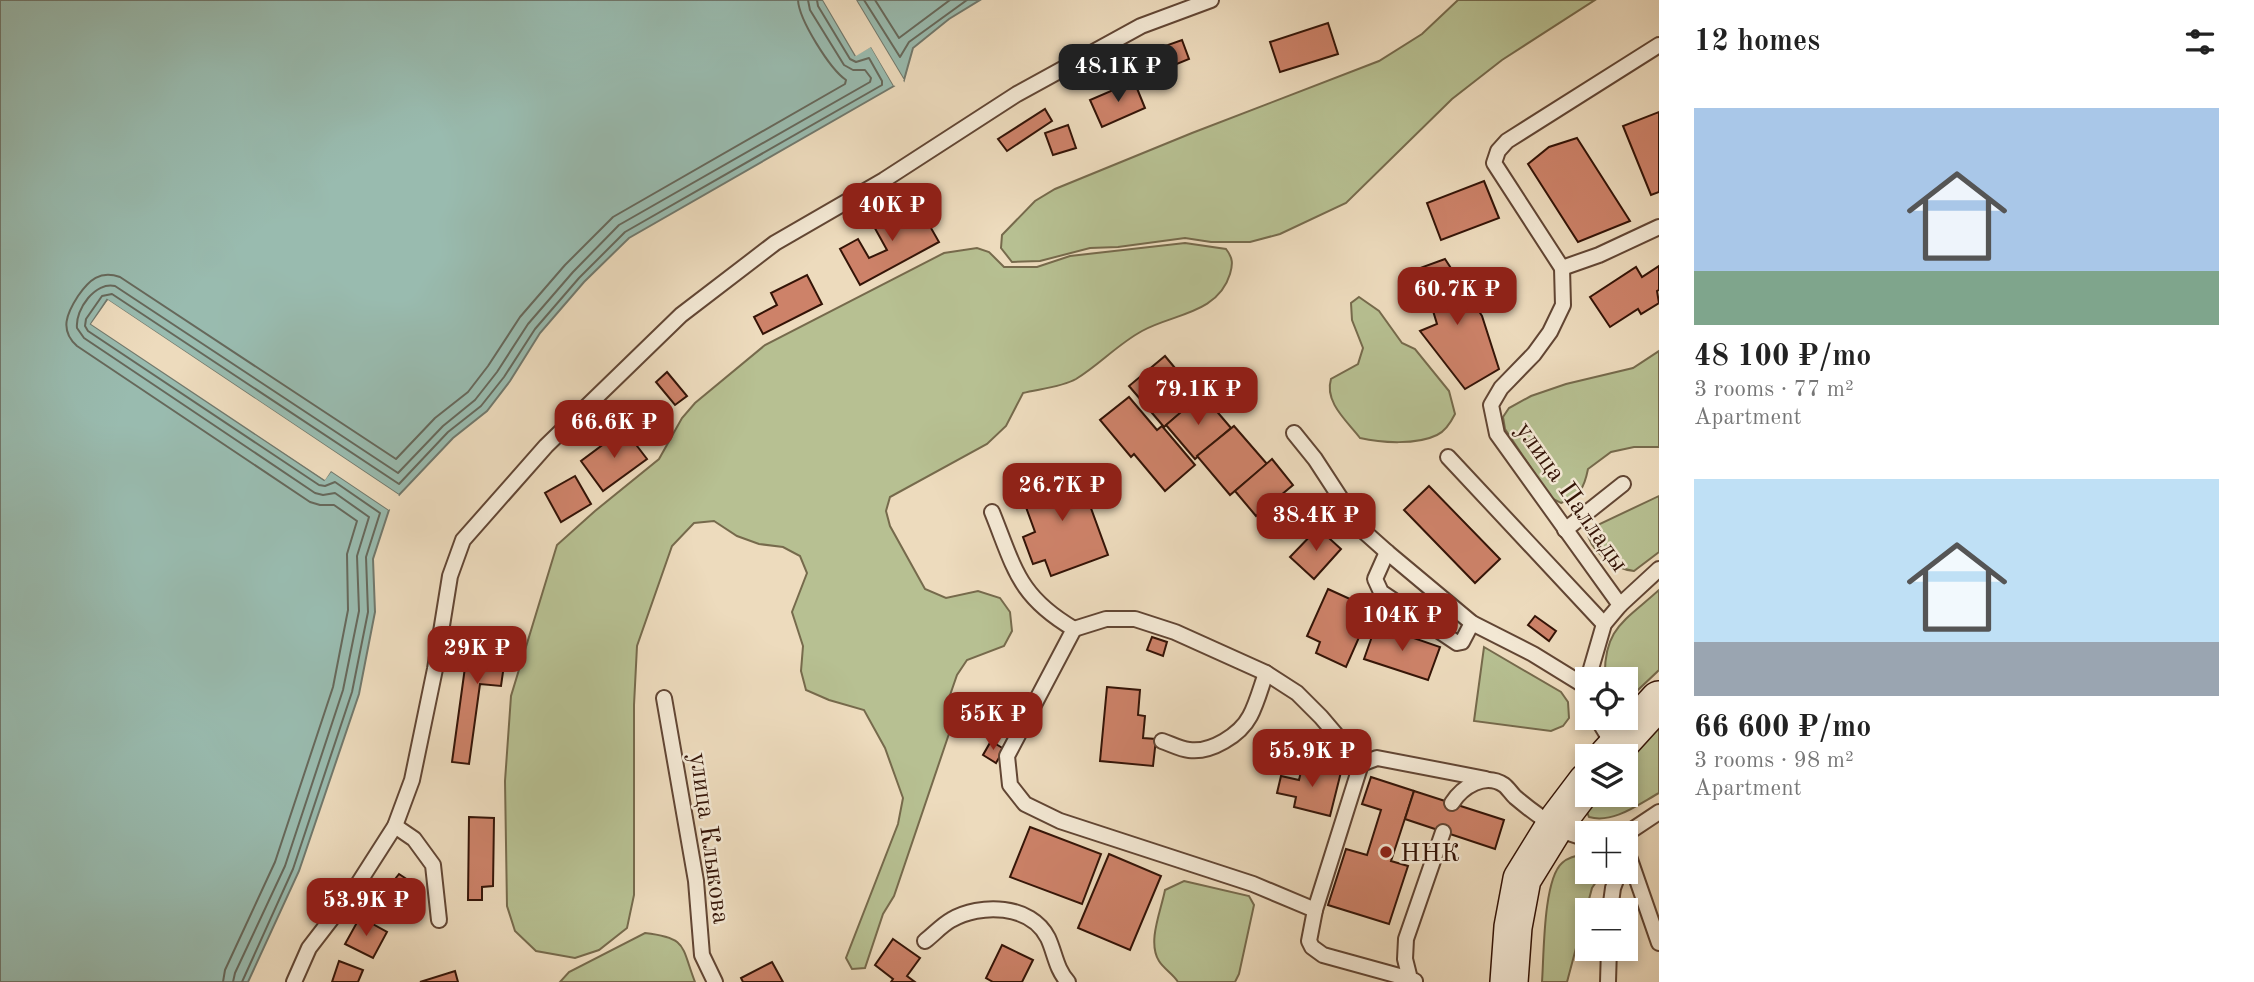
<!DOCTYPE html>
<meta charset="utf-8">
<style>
:root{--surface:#fff;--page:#f6f6f6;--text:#222;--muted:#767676;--accent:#8f2418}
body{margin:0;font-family:"Old Standard TT",serif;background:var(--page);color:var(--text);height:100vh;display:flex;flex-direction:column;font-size:26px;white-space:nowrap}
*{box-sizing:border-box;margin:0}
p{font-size:23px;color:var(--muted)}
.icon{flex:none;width:38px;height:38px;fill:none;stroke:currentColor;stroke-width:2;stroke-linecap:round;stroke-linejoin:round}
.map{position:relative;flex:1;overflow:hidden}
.sheet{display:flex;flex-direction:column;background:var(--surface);width:595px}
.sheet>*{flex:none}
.tools{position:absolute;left:1575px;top:667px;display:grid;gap:14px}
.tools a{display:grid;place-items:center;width:63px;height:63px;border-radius:0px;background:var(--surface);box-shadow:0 4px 10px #0003;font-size:35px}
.price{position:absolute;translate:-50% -60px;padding:0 16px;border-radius:14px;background:var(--accent);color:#fff;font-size:23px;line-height:46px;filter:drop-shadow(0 2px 4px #0008)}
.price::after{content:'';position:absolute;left:50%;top:42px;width:21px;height:16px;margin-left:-10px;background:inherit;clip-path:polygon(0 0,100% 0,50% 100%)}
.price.active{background:#222;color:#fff}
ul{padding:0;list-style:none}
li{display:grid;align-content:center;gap:14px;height:371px;padding:0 35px}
li span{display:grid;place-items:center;height:217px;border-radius:0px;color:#555}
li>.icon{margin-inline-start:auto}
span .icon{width:126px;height:126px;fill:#fffc;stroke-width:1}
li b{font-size:30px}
h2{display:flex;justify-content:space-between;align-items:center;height:84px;padding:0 35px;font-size:30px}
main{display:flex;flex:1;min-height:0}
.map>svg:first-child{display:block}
</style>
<main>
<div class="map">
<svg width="1659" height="982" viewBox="0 0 1659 982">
<rect width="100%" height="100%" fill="#eddbbd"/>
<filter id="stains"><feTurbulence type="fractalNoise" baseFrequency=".00286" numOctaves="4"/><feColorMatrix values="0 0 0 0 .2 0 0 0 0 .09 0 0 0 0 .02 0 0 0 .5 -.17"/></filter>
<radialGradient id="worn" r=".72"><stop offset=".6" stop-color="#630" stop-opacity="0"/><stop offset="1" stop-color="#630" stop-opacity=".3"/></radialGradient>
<g fill="#b7c092" stroke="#766a4c" stroke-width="2">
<polygon points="1458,0 1595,0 1502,60 1452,99 1346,203 1280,234 1250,242 1211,242 1185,238 1118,247 1090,248 1040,261 1012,262 1001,248 1002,235 1035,201 1055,189 1192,133 1379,61 1422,34"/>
<path d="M1185 243 1226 249C1233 258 1233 264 1230 274 1218 314 1172 314 1142 331 1118 344 1099 365 1076 379 1062 387 1039 389 1023 393L1006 426 987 444 890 497 886 511 890 526 925 589 946 598 978 591 1000 598 1010 612 1012 631 1004 646 967 660 957 675 949 698 953 722 894 896 883 914 865 968 852 969 846 958 898 824 903 798 885 748 864 710 829 700 806 690 801 671 803 646 792 612 807 573 800 556 783 547 759 544 737 536 714 521 694 523 672 546 637 646 634 705V895L627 928 599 950 575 958 536 951 515 931 507 906 505 781 511 696 557 545 595 511 659 459 682 418 695 403 765 345 944 253 977 248 989 252 1004 267H1037L1070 256Z"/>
<path d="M1359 297 1379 311 1402 343 1415 349 1449 391 1455 414C1451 422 1446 431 1437 435 1417 445 1381 443 1360 438 1347 421 1324 402 1331 379L1358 364 1363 348 1352 320 1351 303Z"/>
<path d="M1659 351V447H1634L1611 452 1588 469C1584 489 1580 495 1561 503L1551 498 1505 429 1503 417 1509 408 1531 396 1566 384 1633 368Z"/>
<path d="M1659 496V552L1634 571C1614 569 1589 551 1587 530Z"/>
<path d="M1659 590V670L1638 690 1626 709V679H1605C1603 628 1625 621 1659 590Z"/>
<polygon points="1484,647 1561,692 1568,702 1569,718 1563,726 1551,731 1474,721"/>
<path d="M1659 726V793C1639 804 1613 824 1589 817L1587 812 1598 795 1626 794V763Z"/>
<path d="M1587 854V872H1603L1592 888 1567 982H1542C1544 956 1543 880 1562 863 1568 857 1578 855 1587 854Z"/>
<path d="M1184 881 1249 896 1254 905 1239 974 1235 982H1178C1173 974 1164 969 1159 961 1147 942 1161 911 1165 890Z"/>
<path d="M645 933C688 938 681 946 695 982H560L569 972Z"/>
</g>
<g fill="#99bbaf" stroke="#71786c" stroke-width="2">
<polygon points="0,0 823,0 855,55 871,46 894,86 629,238 584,282 540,333 510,381 487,411 453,438 399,495 107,300 91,324 324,480 331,471 389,510 373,559 375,612 359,694 299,871 248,982 0,982"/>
<polygon points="856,0 980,0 949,19 913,48 904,80"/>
</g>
<g fill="#eddbbd">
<polygon points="823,0 827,0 857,51 869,43 873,44 897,84 894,86 871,47 856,56"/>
<polygon points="853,0 856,0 904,80 901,82"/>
<polygon points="108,300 399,495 397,497 108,305 96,323 324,475 328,468 332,468 391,507 389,510 331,471 325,480 91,324"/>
</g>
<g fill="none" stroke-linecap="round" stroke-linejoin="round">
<g stroke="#66685b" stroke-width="2">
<polyline points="864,0 900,57 909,42 967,0"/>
<polyline points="875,0 899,38 950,0"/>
<path d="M223 982 225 970 275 862 333 687 348 610 347 554 357 521 334 505H320L310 502 77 346C59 330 67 313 78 296 89 280 100 270 120 277L396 459 435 418 468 392 488 366 520 317 565 265 613 217 845 84 846 80C830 69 799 20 798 0"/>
<path d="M233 982 235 973 285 866 343 690 359 611 357 556 369 517 335 493 323 495 315 493 84 338 77 328C75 309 96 281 115 286L398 473 443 426 475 400 497 372 528 324 573 272 619 225 870 82 871 78 865 70H853L844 65 810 10 808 0"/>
<polyline points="242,982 293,869 352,692 368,612 366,557 380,513 335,482 325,486 319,485 88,331 85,326 86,319 102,296 112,294 399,484 448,432 481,406 504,377 535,329 579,278 625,232 882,85 882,81 869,58 856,62 850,59 818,6 817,0"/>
</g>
</g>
<g fill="#cd8269" stroke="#341407" stroke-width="2">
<polygon points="1328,23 1338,54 1280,72 1270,42"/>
<polygon points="1182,40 1189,59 1172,66 1165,46"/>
<polygon points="1134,81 1145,108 1102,127 1090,100"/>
<polygon points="1045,109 1052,121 1007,151 998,139"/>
<polygon points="1659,112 1659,192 1651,195 1623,126"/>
<polygon points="1068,125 1076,148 1053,155 1045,133"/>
<polygon points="1577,138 1630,221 1578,242 1528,164 1549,147"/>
<polygon points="1484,181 1499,218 1441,240 1427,203"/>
<polygon points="915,200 939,242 860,285 840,249 858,239 869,258 887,250 872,223"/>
<polygon points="1445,259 1482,316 1499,369 1465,389 1420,331 1437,324 1420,268"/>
<polygon points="1659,266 1659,290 1657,291 1659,303 1641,314 1638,309 1610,327 1590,297 1636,267 1642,277"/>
<polygon points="807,275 822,304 763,334 754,317 777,305 771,293"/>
<polygon points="1165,356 1199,397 1164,427 1129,386"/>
<polygon points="667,372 687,396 675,405 656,382"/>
<polygon points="1202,394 1231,428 1195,459 1166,425"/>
<polygon points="1129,397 1157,430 1162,426 1195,465 1165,491 1134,454 1131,457 1100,420"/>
<polygon points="1234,426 1267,464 1230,495 1197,456"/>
<polygon points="624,429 647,459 603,491 581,461"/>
<polygon points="1272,459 1293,485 1256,516 1235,491"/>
<polygon points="1076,467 1108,555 1051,576 1045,560 1033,564 1023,537 1035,532 1019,488"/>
<polygon points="575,476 591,504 561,522 545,493"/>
<polygon points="1429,486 1500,559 1475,583 1404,510"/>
<polygon points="1318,528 1341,549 1314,579 1290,557"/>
<polygon points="1328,589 1361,604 1357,612 1368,617 1346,667 1316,653 1320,642 1307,636"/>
<polygon points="1535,616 1556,631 1549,641 1528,625"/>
<polygon points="1376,625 1440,647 1428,680 1364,659"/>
<polygon points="470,631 508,637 501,686 480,684 469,764 452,762"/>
<polygon points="1152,637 1167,642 1163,656 1147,650"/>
<polygon points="1107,687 1140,690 1138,715 1145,716 1143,738 1156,739 1153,766 1100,761"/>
<polygon points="991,741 1004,749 996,763 983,755"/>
<polygon points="1303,763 1341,772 1330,816 1294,807 1296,797 1277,793 1281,776 1299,780"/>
<polygon points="1371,777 1414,791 1391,861 1408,866 1389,924 1328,905 1346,849 1367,855 1381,810 1362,804"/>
<polygon points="1414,791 1504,820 1495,849 1405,819"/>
<polygon points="469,817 494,818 493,886 482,887 482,900 468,900"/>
<polygon points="1030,827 1101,854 1082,904 1010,877"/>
<polygon points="1109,854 1161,876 1130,950 1078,928"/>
<polygon points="399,874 417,886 403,905 385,892"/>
<polygon points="360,917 387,932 373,958 345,944"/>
<polygon points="893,939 920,958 907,976 915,982 891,982 893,979 875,965"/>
<polygon points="1002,945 1033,960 1022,982 993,982 986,978"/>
<polygon points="339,961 363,970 358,982 332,982"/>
<polygon points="772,962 783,982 743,982 741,978"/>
<polygon points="455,971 458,982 420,982"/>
</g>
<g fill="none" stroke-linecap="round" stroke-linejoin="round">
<g stroke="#624634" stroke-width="18">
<g id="lane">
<polyline points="1562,268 1599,255 1659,227"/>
<polyline points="1294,433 1315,459 1360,528 1387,552 1472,623 1533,654 1585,686"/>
<polyline points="1448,457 1604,624"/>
<path d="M992 512C1015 569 1018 596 1074 629L1106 619H1135L1175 632 1266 673 1297 693 1321 717 1361 764"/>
<polyline points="1565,530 1623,484"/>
<polyline points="1387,552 1375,579 1381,592 1457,643 1462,642 1472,623"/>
<polyline points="1620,605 1659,569"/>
<polyline points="1074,629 1007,756 1010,785 1025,804 1060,821 1253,884 1315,910"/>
<polyline points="1588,679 1604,624 1620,605 1497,434 1491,405 1501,388 1534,354 1550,332 1563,305 1562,268 1494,163 1498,151 1507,141 1659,45"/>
<polyline points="664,698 696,881 702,955 715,982"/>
<polyline points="1597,718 1614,746"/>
<path d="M1162 741C1171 744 1180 749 1189 750 1211 753 1240 735 1250 716 1257 703 1261 687 1266 673"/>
<path d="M1452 803C1462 787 1485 772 1504 785 1508 788 1511 793 1515 797 1534 813 1562 835 1587 838"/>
<polyline points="395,826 414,839 433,865 439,920"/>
<polyline points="1626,834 1659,812"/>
<polyline points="1626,848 1659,943"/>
<polyline points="1610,910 1613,888 1619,872"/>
<path d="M925 941C934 934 942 925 951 920 980 903 1031 904 1048 938 1055 953 1056 969 1068 982"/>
<polyline points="1410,979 1323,955 1312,947 1309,941 1315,910 1361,764 1377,758 1486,779"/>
<polyline points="1415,981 1410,979 1405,959 1406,939 1443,832"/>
<polyline points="294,982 309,948 356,887 395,826 412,780 435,669 450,576 463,540 546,446 681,315 775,243 884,180 1017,94 1141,26 1211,0"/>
<polyline points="1608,982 1609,948"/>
</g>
</g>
<g stroke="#341407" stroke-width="40">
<g id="secondary">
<polyline points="1608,756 1659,700"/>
<polyline points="1509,982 1513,927 1522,879 1559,819 1587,782"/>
</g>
</g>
<use href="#lane" stroke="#f3e8d4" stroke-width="14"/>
<use href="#secondary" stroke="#f3e8d4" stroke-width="37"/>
</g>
<circle fill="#8f2418" stroke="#f3e8d4" stroke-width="2.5" cx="1386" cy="852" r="7"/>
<g text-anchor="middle" stroke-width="5" stroke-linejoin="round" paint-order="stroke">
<g font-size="26" fill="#341407" stroke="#f3e8d4">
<text transform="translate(1573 496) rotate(55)" y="9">улица Паллады</text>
<text transform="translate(711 838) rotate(82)" y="9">улица Клыкова</text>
</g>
<g font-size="26" fill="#341407" stroke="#f3e8d4" text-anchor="start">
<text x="1400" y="861">ННК</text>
</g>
</g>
<rect width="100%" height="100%" filter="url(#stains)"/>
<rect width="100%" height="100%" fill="url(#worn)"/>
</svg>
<div class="tools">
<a><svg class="icon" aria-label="locate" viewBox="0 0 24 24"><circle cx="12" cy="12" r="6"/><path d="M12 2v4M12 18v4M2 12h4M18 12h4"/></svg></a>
<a><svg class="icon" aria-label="layers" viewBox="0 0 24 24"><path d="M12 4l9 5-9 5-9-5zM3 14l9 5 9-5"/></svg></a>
<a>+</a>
<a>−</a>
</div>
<b class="price active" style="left:1118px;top:104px">48.1K ₽</b>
<b class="price" style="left:892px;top:243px">40K ₽</b>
<b class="price" style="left:1457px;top:327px">60.7K ₽</b>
<b class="price" style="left:1198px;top:427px">79.1K ₽</b>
<b class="price" style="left:614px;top:460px">66.6K ₽</b>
<b class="price" style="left:1062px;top:523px">26.7K ₽</b>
<b class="price" style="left:1316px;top:553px">38.4K ₽</b>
<b class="price" style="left:1402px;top:653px">104K ₽</b>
<b class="price" style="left:477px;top:686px">29K ₽</b>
<b class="price" style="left:993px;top:752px">55K ₽</b>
<b class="price" style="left:1312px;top:789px">55.9K ₽</b>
<b class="price" style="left:366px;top:938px">53.9K ₽</b>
</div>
<section class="sheet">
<h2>12 homes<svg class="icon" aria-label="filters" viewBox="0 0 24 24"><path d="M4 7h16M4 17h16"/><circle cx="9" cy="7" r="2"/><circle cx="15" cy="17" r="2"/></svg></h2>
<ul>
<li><span style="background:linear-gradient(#a9c7e8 75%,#7fa58c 0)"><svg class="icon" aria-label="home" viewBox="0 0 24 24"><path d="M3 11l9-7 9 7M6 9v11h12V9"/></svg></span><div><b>48 100 ₽/mo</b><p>3 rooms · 77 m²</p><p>Apartment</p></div></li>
<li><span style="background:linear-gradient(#bfe0f5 75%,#9aa5b1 0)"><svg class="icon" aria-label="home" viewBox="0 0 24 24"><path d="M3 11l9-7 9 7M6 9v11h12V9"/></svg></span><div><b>66 600 ₽/mo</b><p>3 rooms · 98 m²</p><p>Apartment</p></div></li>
</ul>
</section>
</main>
